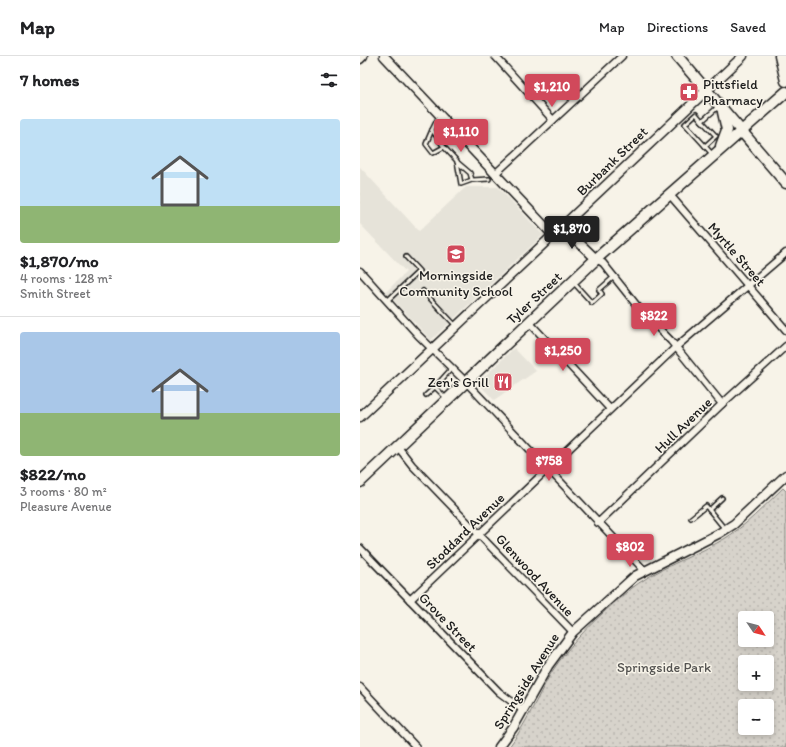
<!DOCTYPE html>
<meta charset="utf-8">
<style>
:root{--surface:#fff;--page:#f2f2f2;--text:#202124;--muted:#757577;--line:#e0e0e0;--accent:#d1495b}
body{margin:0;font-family:Itim,sans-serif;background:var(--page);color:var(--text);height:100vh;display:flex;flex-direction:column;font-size:15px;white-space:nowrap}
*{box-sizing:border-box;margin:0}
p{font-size:13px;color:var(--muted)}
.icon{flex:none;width:22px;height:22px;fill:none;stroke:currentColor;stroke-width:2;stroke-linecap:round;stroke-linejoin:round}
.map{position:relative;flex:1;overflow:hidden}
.details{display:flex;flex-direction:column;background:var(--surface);width:360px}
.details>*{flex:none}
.needle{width:26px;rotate:125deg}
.buttons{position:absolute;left:378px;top:555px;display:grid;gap:8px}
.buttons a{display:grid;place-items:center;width:36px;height:36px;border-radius:4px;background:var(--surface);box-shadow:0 2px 6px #0003;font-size:20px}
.price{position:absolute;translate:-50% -34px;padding:0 9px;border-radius:4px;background:var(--accent);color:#fff;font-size:13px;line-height:26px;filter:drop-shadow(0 1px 2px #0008)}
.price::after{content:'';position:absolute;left:50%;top:24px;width:12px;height:9px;margin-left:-6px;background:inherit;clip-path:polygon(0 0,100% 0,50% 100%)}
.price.active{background:#222;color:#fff}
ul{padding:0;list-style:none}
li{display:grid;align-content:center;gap:8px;height:212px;padding:0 20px}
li+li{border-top:1px solid var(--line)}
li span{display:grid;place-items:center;height:124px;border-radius:4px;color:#555}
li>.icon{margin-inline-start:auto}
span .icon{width:72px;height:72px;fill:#fffc;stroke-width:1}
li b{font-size:17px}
h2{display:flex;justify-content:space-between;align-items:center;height:48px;padding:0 20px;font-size:17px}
header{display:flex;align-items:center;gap:24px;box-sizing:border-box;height:56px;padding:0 20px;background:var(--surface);border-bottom:1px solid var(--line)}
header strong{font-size:19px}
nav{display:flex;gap:22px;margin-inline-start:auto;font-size:14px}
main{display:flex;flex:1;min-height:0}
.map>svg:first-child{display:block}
</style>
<header>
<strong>Map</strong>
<nav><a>Map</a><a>Directions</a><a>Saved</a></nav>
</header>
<main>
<section class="details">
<h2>7 homes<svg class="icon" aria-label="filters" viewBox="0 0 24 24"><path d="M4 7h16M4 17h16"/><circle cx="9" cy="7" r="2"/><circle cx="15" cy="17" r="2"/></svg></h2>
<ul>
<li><span style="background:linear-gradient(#bfe0f5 70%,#8fb573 0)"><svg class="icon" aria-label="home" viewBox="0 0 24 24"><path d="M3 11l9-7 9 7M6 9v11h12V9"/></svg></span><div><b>$1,870/mo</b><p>4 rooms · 128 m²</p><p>Smith Street</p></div></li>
<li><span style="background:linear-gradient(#a9c7e8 65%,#8fb573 0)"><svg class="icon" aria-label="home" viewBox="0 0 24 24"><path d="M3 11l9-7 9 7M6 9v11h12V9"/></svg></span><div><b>$822/mo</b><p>3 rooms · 80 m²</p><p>Pleasure Avenue</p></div></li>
</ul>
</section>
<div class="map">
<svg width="426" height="691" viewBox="0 0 426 691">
<defs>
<pattern id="park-dots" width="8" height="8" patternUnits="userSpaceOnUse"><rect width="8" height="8" fill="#d7d3cb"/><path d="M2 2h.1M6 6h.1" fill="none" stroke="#b8b5ae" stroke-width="1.8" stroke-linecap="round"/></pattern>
</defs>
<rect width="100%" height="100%" fill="#f7f3e8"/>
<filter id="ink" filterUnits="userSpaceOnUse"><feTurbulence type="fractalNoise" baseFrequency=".025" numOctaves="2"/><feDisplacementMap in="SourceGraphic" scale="8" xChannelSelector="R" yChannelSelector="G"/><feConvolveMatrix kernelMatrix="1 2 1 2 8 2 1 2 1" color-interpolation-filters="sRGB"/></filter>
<g filter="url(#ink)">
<g fill="#e6e3d9">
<polygon points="0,111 59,175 106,131 138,131 183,179 71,284 26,236 46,216 0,168"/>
<polygon points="154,292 176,315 134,344 118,327"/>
</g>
<path fill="url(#park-dots)" stroke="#7a7874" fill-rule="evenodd" d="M423 432 426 435V691H149C166 668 177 642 191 617 211 586 239 559 268 535 296 512 332 502 364 483 386 470 404 450 423 432ZM385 562H407V584H385ZM385 606H407V628H385ZM385 650H407V672H385Z"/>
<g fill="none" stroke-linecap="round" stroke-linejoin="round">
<g stroke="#1c1c1c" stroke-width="6">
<g id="service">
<polyline points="79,60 72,74 84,91 97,105 101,128 112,124 129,123"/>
<polyline points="342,65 336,58 325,68 345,90"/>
<polyline points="72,74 66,88 73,97 84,91"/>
<polyline points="352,98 345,90 356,80 342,65 358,51"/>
<polyline points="97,106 110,117 112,124"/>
<polyline points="213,226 232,247 242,238 239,234 255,220"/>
<polyline points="63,235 96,270"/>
<polyline points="27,245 59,215 46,201"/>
<polyline points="75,331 92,312"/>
<polyline points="66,339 75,331 86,342"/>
<polyline points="349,454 362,442"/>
<polyline points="331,462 346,450 364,472"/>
</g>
</g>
<g stroke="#1c1c1c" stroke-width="9">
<g id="minor">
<polyline points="135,0 193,64"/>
<polyline points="135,118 262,0"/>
<polyline points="310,139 426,274"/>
<polyline points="236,203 243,207 278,251 311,285 362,348"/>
<polyline points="0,215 58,279 105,325 285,515"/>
<polyline points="169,266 250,353"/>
<polyline points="38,391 52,409 213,576"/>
<polyline points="238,467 362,348 426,290"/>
<polyline points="0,492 139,636 163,654"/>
<polyline points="50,544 316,291 426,197"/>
<polyline points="0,631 56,691"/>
</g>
</g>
<g stroke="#1c1c1c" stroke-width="11">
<g id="tertiary">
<polyline points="24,0 193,179"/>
<polyline points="0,3 3,0"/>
<polyline points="202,170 236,203"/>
<polyline points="0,361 383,0"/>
<polyline points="139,691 153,672 188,610 213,576 275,520 358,478 374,468 426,419"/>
</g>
</g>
<g stroke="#1c1c1c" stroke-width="13">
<g id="primary">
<polyline points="317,0 426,127"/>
<polyline points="420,0 426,25"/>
<polyline points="361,90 367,74 363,56"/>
<polyline points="0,426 236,203 426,36"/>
</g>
</g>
<use href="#service" stroke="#f7f3e8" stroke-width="3"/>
<use href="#minor" stroke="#f7f3e8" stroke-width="6"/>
<use href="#tertiary" stroke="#f7f3e8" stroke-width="8"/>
<use href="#primary" stroke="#f7f3e8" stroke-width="10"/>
</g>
</g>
<defs>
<g id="pharmacy-square" transform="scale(1)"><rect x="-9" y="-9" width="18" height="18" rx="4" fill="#d1495b" stroke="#f7f3e8"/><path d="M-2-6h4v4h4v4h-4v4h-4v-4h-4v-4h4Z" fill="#fff"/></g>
<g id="school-square" transform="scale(1)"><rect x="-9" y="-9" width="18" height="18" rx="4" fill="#d1495b" stroke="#f7f3e8"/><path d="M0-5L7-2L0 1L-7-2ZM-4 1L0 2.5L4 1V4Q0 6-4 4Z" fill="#fff"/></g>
<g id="restaurant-square" transform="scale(1)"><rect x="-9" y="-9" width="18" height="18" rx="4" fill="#d1495b" stroke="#f7f3e8"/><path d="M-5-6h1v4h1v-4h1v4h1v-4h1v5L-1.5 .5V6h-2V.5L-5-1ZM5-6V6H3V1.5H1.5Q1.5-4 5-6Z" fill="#fff"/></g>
</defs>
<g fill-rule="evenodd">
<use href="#pharmacy-square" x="329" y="36"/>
<use href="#school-square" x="96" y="198"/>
<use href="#restaurant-square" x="143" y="326"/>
</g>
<g text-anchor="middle" stroke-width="3" stroke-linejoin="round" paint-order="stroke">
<g font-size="14" fill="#1c1c1c" stroke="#f7f3e8" text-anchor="start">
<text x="343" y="33">Pittsfield<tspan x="343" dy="16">Pharmacy</tspan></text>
<text x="96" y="224" text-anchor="middle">Morningside<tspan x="96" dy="16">Community School</tspan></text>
<text x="129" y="331" text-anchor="end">Zen's Grill</text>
</g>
<g font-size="14" fill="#1c1c1c" stroke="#f7f3e8">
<text transform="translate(252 105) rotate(-44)" y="5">Burbank Street</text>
<text transform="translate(377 198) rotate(49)" y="5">Myrtle Street</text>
<text transform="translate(174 242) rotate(-43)" y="5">Tyler Street</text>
<text transform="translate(323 369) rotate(-44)" y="5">Hull Avenue</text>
<text transform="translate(105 475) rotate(-44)" y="5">Stoddard Avenue</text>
<text transform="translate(175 519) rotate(47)" y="5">Glenwood Avenue</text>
<text transform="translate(88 566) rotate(46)" y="5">Grove Street</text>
<text transform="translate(166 625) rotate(-58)" y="5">Springside Avenue</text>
</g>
<g font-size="14" fill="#545351" stroke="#f7f3e8">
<text x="304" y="616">Springside Park</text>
</g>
</g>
</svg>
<div class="buttons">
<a><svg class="needle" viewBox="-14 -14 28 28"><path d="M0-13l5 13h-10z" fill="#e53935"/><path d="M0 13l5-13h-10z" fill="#757577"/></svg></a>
<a>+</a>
<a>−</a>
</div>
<b class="price" style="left:192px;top:52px">$1,210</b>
<b class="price" style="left:101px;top:97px">$1,110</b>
<b class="price active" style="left:212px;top:194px">$1,870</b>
<b class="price" style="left:294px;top:281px">$822</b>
<b class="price" style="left:203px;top:316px">$1,250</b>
<b class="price" style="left:189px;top:426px">$758</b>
<b class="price" style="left:270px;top:512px">$802</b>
</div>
</main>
